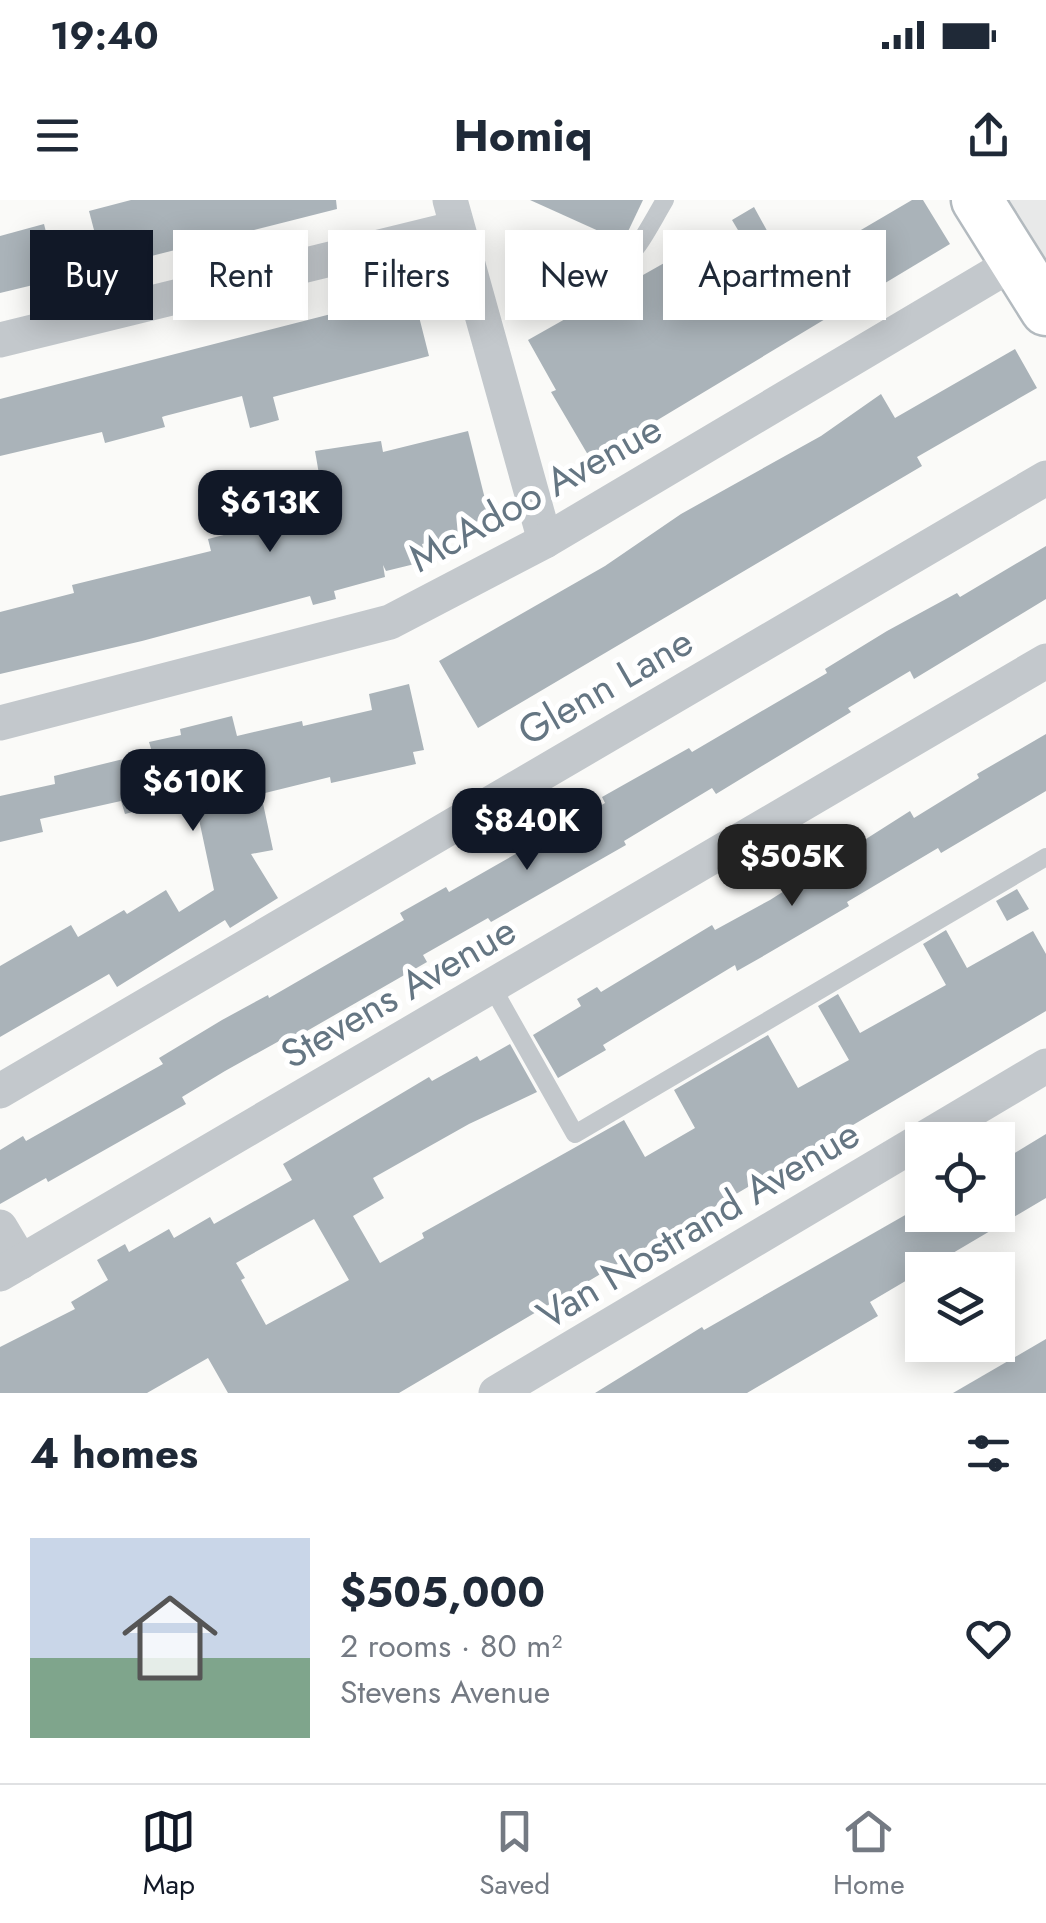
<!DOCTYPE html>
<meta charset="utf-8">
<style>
:root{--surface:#fff;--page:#f2f2f3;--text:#1f2937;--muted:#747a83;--line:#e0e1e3;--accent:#111827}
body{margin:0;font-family:Jost,sans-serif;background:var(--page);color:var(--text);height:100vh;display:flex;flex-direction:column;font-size:38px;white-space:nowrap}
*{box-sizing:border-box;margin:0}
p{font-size:32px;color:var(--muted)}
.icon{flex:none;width:55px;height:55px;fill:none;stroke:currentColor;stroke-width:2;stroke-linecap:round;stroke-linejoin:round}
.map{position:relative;height:1193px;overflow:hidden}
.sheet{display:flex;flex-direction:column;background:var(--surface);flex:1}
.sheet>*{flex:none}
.top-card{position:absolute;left:30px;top:30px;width:988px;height:90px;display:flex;gap:20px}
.fabs{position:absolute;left:905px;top:922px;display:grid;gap:20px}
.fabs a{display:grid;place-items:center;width:110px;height:110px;border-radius:0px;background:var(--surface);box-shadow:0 5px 25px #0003;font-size:50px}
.price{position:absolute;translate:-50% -85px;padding:0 22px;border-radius:20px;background:var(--accent);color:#fff;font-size:32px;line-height:65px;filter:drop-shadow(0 2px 5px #0008)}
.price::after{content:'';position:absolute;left:50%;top:60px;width:30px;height:22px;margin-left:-15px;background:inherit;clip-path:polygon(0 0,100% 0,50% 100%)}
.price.on{background:#222;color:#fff}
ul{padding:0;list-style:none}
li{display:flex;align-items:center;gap:30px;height:250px;padding:0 30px}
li+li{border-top:2px solid var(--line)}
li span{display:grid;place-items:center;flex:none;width:280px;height:200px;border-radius:0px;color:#555}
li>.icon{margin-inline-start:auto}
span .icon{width:120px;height:120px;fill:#fffc;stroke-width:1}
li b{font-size:42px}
h2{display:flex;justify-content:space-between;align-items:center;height:120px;padding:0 30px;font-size:42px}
.tag{padding:0 35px;border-radius:0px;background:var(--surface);box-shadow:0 5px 25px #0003;font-size:35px;line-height:90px}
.tag.on{background:var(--accent);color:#fff}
.status{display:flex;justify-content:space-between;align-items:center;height:70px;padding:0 50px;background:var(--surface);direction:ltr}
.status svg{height:28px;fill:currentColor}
header{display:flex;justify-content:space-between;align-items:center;height:130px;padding:0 30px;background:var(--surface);font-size:45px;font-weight:700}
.tab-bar{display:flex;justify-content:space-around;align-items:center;height:140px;border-top:2px solid var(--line);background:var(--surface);font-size:28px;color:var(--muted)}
.tab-bar a{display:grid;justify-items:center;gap:5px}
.tab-bar .on{color:var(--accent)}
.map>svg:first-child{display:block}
</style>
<div class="status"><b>19:40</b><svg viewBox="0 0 49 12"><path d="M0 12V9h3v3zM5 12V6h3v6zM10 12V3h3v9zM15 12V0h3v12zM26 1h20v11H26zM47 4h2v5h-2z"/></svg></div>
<header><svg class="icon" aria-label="menu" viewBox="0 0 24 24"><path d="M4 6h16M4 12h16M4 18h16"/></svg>Homiq<svg class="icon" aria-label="share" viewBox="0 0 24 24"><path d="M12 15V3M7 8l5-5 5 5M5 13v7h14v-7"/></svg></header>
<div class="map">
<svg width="1046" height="1193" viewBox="0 0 1046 1193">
<rect width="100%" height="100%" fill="#fafaf8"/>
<polygon fill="#e8e9e9" points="996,0 1046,0 1046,78"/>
<g fill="#aab3b9" fill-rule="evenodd">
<polygon points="131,0 336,0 337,9 104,68 89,11"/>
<polygon points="530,0 643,0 623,42"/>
<polygon points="912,0 923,0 950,44 591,260 551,192 556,190 528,140 689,49 715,97 761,69 732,20 754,7 782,58 795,50 803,64"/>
<polygon points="44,24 58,79 0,93 0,36"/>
<polygon points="538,64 545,91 518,98 511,69"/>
<polygon points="413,93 429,156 273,197 279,220 250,228 242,196 165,216 162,217 165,227 105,243 102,232 0,256 0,199"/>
<polygon points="1015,149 1037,188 917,257 922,266 478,528 439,461 605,366 681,314 821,236 881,194 895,218"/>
<polygon points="468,231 490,319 475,322 477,330 422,344 427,361 386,371 383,365 385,377 334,391 336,399 313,405 310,396 142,441 0,474 0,412 74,393 72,385 211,351 208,339 325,309 315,251 381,241 383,252"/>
<polygon points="1046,346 1046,399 914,479 910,471 848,508 851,512 716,594 712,588 624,641 626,645 491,722 488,718 423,755 427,762 293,839 290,835 225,871 182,897 186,904 48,982 46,978 0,1004 0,950 23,936 26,941 163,864 159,858 222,820 268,795 269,798 404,720 400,713 446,687 449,692 605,603 602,597 689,548 692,552 827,473 825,469 887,431 957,393 960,397"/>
<polygon points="409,484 424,550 413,552 416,564 331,583 330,577 261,594 273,650 251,654 278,698 230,728 225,720 117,787 109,774 0,837 0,766 71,725 78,737 124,710 127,714 166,690 179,712 214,690 194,596 125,614 121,601 40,619 43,632 0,642 0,596 55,584 54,576 152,552 149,542 181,535 180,529 232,516 237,536 302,521 303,526 372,510 369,494"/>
<polygon points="1046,534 1046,591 941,653 938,648 847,702 849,706 760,758 737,771 735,765 603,845 606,850 558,878 533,835 581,806 577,799 597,787 601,792 712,725 715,730 770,700 910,611 914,618 979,578 977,574"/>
<polygon points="1017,689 1029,709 1007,721 996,701"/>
<path d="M946 730 967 768 1033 731 1046 754V811L399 1193H228L208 1158 147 1193H0V1147L75 1109 71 1102 108 1080 97 1060 125 1044 129 1052 169 1029 174 1038 210 1017 214 1024 292 980 283 964 429 877 432 881 477 856 480 861 510 844 537 892 469 924 373 978 384 998 353 1016 380 1063 424 1038 422 1033 624 920 645 957 695 928 674 890 768 835 798 888 849 860 818 806 838 794 860 833 946 785 923 744ZM314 1019 349 1080 266 1125 241 1080 245 1078 236 1063Z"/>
<polygon points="1046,934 1046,998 870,1102 878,1116 747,1193 595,1193 702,1127 704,1130 914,1010 917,1015 998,1015 998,963"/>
<polygon points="1046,1139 1046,1193 953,1193"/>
</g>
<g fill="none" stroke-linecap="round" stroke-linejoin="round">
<g stroke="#b3babf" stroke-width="55">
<polyline id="secondary" points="977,0 1046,110"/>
</g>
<g stroke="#c3c8cc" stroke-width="18">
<path d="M557 45C629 78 628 63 665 0"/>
<polyline points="492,787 575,934 1046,657"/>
</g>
<g stroke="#c3c8cc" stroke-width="35">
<polyline points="450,0 545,341"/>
<polyline points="0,140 457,28"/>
<polyline points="0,523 390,422 545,341 1015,62"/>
<polyline points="0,891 1046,278"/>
<polyline points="0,1027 21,1062"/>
<polyline points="0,1074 1046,461"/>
<polyline points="496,1193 1046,866"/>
</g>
<use href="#secondary" stroke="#fff" stroke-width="50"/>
</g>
<g text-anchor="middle" stroke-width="10" stroke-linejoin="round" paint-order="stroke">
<g font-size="40" fill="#657683" stroke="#fff">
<text transform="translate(535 293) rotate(-29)" y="14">McAdoo Avenue</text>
<text transform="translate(605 486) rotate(-30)" y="14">Glenn Lane</text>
<text transform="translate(398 792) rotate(-30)" y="14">Stevens Avenue</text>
<text transform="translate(698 1024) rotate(-31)" y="14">Van Nostrand Avenue</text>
</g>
</g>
</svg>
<div class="fabs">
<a><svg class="icon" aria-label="locate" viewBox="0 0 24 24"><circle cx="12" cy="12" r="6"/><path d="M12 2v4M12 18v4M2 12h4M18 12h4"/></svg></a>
<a><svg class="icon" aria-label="layers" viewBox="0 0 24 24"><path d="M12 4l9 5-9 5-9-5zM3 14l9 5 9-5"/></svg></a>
</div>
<b class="price" style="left:270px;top:355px">$613K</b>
<b class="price" style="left:193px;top:634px">$610K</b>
<b class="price" style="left:527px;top:673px">$840K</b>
<b class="price on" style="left:792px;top:709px">$505K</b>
<div class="top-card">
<a class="tag on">Buy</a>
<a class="tag">Rent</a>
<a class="tag">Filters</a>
<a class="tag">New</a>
<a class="tag">Apartment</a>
</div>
</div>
<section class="sheet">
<h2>4 homes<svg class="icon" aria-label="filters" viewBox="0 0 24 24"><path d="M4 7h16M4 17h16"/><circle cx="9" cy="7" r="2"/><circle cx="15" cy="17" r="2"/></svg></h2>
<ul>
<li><span style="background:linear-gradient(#c9d6e8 60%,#7fa58c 0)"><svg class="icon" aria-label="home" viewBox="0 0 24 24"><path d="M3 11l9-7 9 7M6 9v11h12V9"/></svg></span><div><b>$505,000</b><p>2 rooms · 80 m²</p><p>Stevens Avenue</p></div><svg class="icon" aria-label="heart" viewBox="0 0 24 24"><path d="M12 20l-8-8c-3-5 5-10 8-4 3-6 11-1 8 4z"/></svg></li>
</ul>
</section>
<nav class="tab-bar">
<a class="on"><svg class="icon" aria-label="map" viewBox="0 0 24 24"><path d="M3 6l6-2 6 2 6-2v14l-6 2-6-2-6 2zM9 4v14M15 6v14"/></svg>Map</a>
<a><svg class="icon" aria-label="saved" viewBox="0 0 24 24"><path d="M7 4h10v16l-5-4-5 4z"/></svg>Saved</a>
<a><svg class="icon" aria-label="home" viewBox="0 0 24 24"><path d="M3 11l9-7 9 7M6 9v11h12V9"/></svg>Home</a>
</nav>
